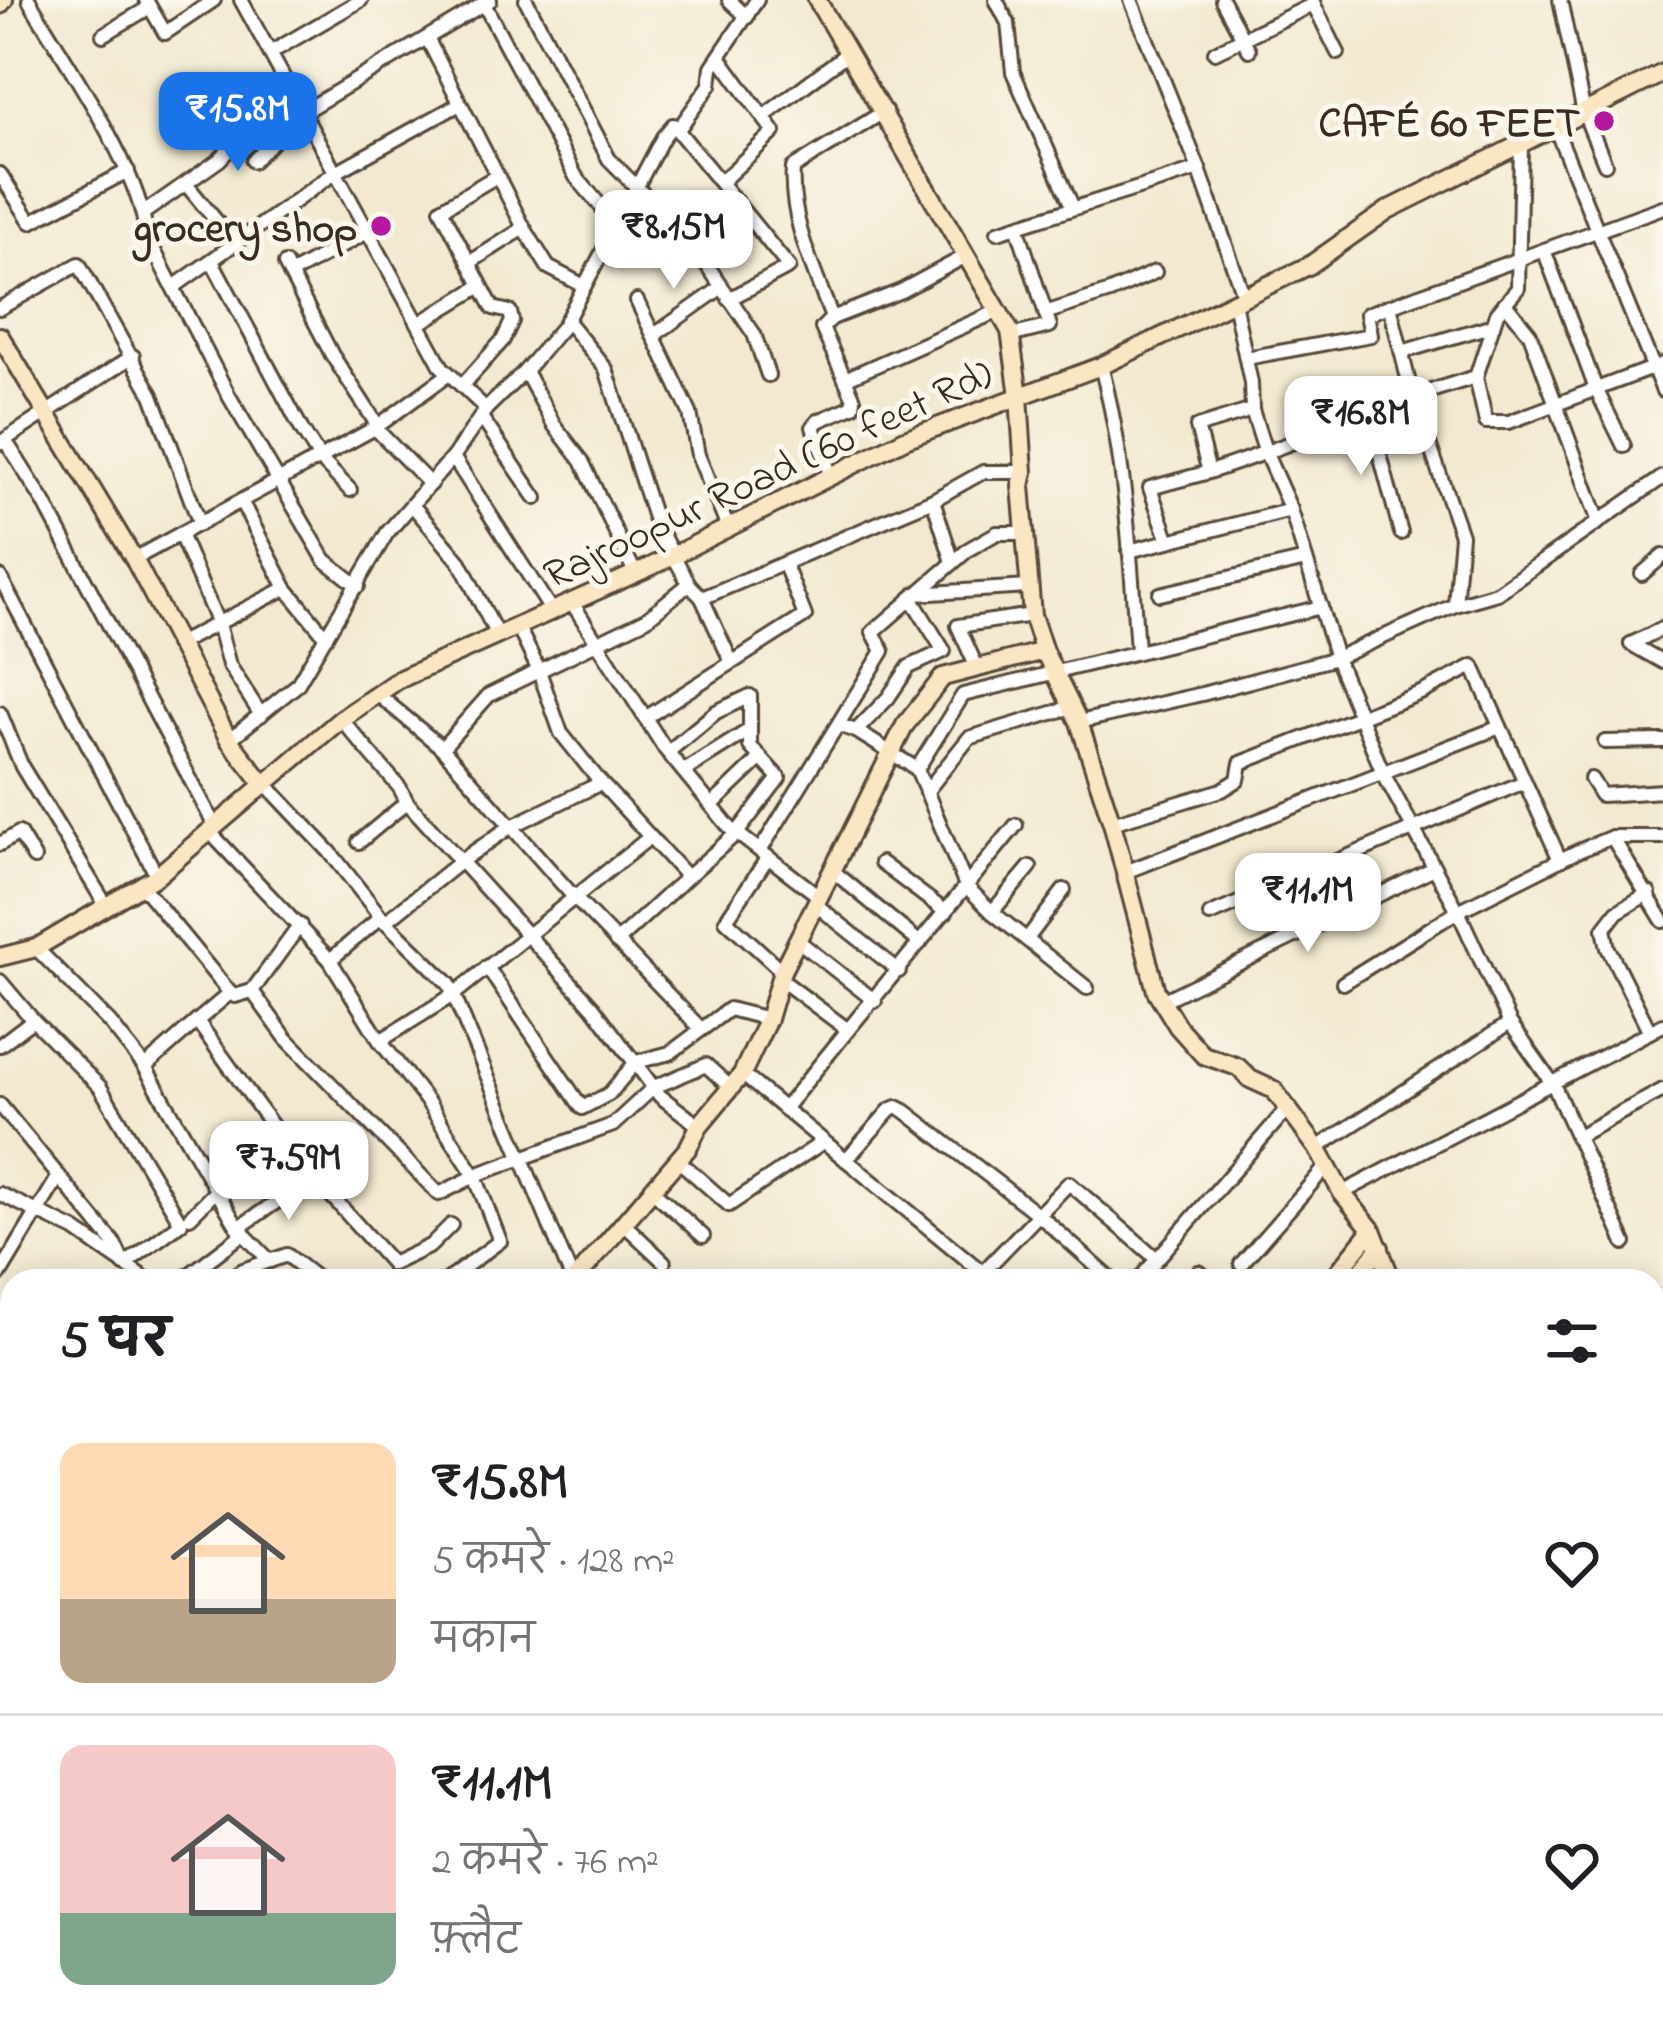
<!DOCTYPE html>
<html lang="hi">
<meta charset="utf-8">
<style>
:root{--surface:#fff;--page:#f6f6f6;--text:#202124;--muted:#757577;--line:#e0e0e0;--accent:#1a73e8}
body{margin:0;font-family:"Indie Flower","Playpen Sans Deva",sans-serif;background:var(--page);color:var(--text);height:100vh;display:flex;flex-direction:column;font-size:45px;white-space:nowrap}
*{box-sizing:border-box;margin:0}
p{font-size:39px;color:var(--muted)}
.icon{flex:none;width:66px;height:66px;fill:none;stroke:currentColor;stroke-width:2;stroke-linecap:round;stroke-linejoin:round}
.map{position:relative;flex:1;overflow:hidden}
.panel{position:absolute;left:0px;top:1269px;width:1665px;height:771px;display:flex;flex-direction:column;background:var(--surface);border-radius:36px 36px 0 0;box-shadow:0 6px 30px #0003}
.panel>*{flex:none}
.price{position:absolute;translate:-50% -102px;padding:0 27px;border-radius:24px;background:#fff;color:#222;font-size:39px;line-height:78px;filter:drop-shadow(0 3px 6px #0008)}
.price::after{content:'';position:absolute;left:50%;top:72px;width:36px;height:27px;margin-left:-18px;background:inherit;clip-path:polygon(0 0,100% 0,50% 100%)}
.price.active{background:var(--accent);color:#fff}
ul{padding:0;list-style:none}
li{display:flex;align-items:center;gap:36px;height:300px;padding:0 60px}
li+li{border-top:3px solid var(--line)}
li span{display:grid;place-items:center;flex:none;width:336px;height:240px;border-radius:24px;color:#555}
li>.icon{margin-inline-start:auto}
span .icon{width:144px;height:144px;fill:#fffc;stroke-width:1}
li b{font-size:51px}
h2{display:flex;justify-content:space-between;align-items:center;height:144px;padding:0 60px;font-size:51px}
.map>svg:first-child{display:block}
</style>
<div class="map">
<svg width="1663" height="2039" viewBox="0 0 1663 2039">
<rect width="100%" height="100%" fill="#fbf7ec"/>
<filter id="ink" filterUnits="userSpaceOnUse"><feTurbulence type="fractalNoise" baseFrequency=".00833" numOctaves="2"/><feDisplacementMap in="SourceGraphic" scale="24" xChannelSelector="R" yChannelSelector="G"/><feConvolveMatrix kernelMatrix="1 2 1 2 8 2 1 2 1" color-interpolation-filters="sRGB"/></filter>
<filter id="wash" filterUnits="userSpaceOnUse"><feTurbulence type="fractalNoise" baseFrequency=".004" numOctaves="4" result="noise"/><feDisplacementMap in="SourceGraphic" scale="48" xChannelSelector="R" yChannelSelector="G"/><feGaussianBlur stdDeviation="2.7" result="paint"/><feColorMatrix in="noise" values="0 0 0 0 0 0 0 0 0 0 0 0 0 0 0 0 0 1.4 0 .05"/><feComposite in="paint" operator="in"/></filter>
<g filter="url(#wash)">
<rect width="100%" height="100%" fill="#f2e9d0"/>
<polygon fill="#96ca7c" stroke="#687a4d" stroke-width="3" points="327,2028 425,2028 427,2030 419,2039 319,2039"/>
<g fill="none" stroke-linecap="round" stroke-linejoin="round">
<g stroke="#71b3e6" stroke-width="18">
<polyline points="1653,1963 1663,1964"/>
<polyline points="1471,2039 1478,2028"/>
</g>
</g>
</g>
<g filter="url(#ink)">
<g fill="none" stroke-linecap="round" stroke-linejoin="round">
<g stroke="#564739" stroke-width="18">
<g id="street">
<path d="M29 0C63 59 142 171 146 235L229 396 325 560 358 586"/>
<polyline points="146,0 165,33 214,0"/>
<polyline points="241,0 442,367 486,409"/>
<polyline points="526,0 609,159 676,227 709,268 754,334 768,375"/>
<polyline points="729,0 747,17"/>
<polyline points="996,0 1008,23 1013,72 1073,208"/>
<polyline points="1131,0 1199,169 1244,297"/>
<polyline points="1222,0 1249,50"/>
<polyline points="1560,0 1584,113 1605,164"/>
<polyline points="1312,1 1338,53"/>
<polyline points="484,4 576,177 616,224"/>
<polyline points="103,35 150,7"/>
<polyline points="428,40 524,228 548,267 584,286"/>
<polyline points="1215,52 1314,4"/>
<polyline points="270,53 361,0"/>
<polyline points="720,58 774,132 721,182"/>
<path d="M885 111 793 168C789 219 815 272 832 318L901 291 966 256"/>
<polyline points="763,117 849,52"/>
<polyline points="674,126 789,267 729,299"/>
<polyline points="1555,127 1663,391"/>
<polyline points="253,161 303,112 490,0"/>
<polyline points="0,174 31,222 128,171"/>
<polyline points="186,184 236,245"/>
<polyline points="145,212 219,160 289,87"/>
<polyline points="998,232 1199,169"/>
<polyline points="1544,250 1596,389 1624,446"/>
<polyline points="212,261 302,430 321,460 350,490"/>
<polyline points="469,263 524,228"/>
<polyline points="285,264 332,355 378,426"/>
<polyline points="290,274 369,231"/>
<polyline points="175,286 336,172 458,105"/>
<polyline points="637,301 690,413 698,455 728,528"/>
<polyline points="1234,302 1251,383 1252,410 1266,454 1291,510 1336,658 1383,773 1458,911 1510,1023 1553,1084 1625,1243"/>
<polyline points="1505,303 1530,334 1599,522"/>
<polyline points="1390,306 1412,395 1461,535 1455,605"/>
<polyline points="0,308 79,264 152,395 200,524"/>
<polyline points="1045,313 1110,292 1155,272"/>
<polyline points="832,318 822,328 845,379 998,311"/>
<polyline points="566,320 606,369 656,524 689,584 702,598 731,661"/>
<polyline points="420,323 481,286"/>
<polyline points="653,336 722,287"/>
<polyline points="1010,336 1050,326 1017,226"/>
<polyline points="1402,352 1493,325"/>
<polyline points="1246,358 1371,335 1367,314 1663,207"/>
<path d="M1101 366C1126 460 1130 554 1137 650"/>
<polyline points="525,371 554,425 582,461 635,573"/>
<polyline points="1476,377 1486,422 1509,422 1663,364"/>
<polyline points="462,386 503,340 512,321 510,312 493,308 441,209 495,177"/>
<polyline points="1368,410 1401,533"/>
<polyline points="481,417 536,498"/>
<polyline points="375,428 430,484"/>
<polyline points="5,440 44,502 215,826"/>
<polyline points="0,443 133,356"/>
<polyline points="453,457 551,610"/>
<path d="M1209 472C1299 443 1385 403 1476 377L1497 313 1518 288 1521 144"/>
<polyline points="831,476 813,427 818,421 853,406 854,399 845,379"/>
<polyline points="933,500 953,562"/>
<polyline points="242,503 286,588 326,637"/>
<polyline points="413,506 460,562 497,635"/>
<polyline points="180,534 218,624 229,665 261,715"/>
<polyline points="1169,541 1150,488 1209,472 1197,427 1252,410"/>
<polyline points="1129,551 1291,510"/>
<polyline points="134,559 375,428 449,374"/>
<polyline points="1642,574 1663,556"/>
<polyline points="0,577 157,876"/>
<polyline points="915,594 1028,587"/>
<polyline points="1160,594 1306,560"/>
<polyline points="702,598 933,500 983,472 1024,472"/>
<polyline points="571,601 665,749 730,828 820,897"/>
<polyline points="517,625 539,671 561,733 601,783 687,877 616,942"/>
<polyline points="1631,644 1663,662"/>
<polyline points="1631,644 1663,628"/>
<polyline points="176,645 286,588"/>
<polyline points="977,668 958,626 1032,615"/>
<polyline points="376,693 442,748 573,896 701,1029"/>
<polyline points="0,713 22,767 107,907"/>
<polyline points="645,718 805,616 785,565"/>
<polyline points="341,719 400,788 407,802 593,1007 660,1096 699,1126"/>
<polyline points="1079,722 1202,694 1336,658 1455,605 1497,593 1663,477"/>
<polyline points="838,725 856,731 917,769 966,886 992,912 1087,988"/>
<polyline points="856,731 888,698 909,667 944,651 911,598"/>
<polyline points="229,740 297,685 387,533 453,457 486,409 525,371 564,325 663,137 673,125 680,127 710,85 712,67 757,0"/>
<polyline points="1605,742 1663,741"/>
<polyline points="442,748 489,695 646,619 689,584"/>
<polyline points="668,752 716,712 750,696 750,746 779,778 737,833 687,877"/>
<polyline points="917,769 963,695 1321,607"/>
<polyline points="684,771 748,731"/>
<polyline points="1591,779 1601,795 1663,791"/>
<polyline points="264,782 330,852 381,917 449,984 573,1281"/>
<polyline points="926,792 969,738 1072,707"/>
<polyline points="712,805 760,759"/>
<polyline points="1112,823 1222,790 1238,780 1241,763 1423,692 1473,666 1560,860"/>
<polyline points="208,830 330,960 380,1041 429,1104 475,1176 500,1241 446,1281"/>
<polyline points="1612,837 1663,921"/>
<polyline points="359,842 407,802"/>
<polyline points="0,844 19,833 34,858"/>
<polyline points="760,851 883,651 873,632 969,549 997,533 1024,533"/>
<polyline points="768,857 726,920 782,971"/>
<polyline points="881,863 946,912"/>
<polyline points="833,871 920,943"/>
<polyline points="1125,872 1500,727"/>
<polyline points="142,886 230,993 235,996 252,991 286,1038 439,1194 481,1173 613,1125 654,1087 706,1065 730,1087"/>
<polyline points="1649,893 1617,912 1604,929 1608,948 1650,1032"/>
<polyline points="815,904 899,971"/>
<polyline points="992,912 1030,867"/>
<polyline points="1210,915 1524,782"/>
<polyline points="385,922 461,861 510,827 601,783"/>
<polyline points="1027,939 1064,890"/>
<polyline points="797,940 875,1001"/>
<polyline points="36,948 110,1023 145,1067 238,1228 270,1261"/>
<polyline points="330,960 381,917"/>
<polyline points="487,967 582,1108 609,1094 636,1062 670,1053 729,1009 768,1019"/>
<polyline points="780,979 848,1030 1016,825"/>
<polyline points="0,981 33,1020 100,1087 181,1223 124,1265 114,1243 0,1105"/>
<polyline points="1343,983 1458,911 1576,852 1612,837 1663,837"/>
<polyline points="252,991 300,925"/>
<polyline points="230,993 197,1021 286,1145 392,1264 430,1246 451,1225"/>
<polyline points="1162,1001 1434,868"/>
<polyline points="380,1041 453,995 650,837"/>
<polyline points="0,1045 33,1020"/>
<polyline points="145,1067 197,1021"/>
<polyline points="742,1074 993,1281"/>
<polyline points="784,1109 848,1030"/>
<polyline points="1576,1137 1663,1090"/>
<polyline points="1317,1148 1510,1023"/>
<polyline points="678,1160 729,1205 823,1142"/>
<polyline points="846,1160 890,1110 897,1107 905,1111 1039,1215 1113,1281"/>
<polyline points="652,1190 703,1236"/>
<polyline points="1342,1193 1663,1025"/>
<polyline points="0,1194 75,1230 149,1281"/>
<polyline points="190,1217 215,1192"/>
<polyline points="624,1224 664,1262"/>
<polyline points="238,1228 313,1177"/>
<polyline points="1241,1264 1326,1167"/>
<polyline points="983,1272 1069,1183 1157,1259"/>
<polyline points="0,1274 59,1176"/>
<polyline points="181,1281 244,1233"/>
<polyline points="227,1281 243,1270 287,1255 320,1281"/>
<polyline points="1138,1281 1288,1108"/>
<polyline points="1192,1281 1199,1272 1211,1281"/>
<polyline points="0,1319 12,1330"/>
<polyline points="0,1378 12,1369"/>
<polyline points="0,1468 12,1453"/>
<polyline points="0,1573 12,1558"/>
<polyline points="1,1639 12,1625"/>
<polyline points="0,1699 12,1709"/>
<polyline points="0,1905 12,1914"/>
<polyline points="0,1970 12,1956"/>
<polyline points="177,2028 190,2039"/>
<polyline points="582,2028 595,2039"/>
<polyline points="605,2028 619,2039"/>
<polyline points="824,2028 837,2039"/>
<polyline points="1173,2033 1177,2028"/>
<polyline points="132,2039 141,2028"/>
</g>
</g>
<g stroke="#564739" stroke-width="22">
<g id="secondary">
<polyline points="817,0 1010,331 1019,396 1024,472 1021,486 1032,615 1044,651 1079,722 1112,823 1156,991 1178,1027 1203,1055 1238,1067 1250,1079 1274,1090 1317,1148 1342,1193 1372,1230 1392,1281"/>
<polyline points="0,5 4,0"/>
<polyline points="0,336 134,559 229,740 263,783"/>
<polyline points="0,957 36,948 157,876 341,719 398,680 650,567 905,439 1101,366 1310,265 1388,210 1663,73"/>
<polyline points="574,1281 688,1148 699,1126 742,1074 768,1019 782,971 905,725 943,677 1044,651"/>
<polyline points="1331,1281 1372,1230"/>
<polyline points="1353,1281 1380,1248"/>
<polyline points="1653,1739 1663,1745"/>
<polyline points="36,2039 45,2028"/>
<polyline points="716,2039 725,2028"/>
<polyline points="734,2039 743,2028"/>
</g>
</g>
<g stroke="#564739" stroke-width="24">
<g id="primary">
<polyline points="0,1806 12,1816"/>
<polyline points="288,2028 302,2039"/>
</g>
</g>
<use href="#street" stroke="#fff" stroke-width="12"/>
<use href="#secondary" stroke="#fbe6c4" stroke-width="16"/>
<use href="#primary" stroke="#f6c06b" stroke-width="18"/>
</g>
</g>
<g fill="#b5179e" stroke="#fbf7ec" stroke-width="4.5">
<circle cx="1604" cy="121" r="12"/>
<circle cx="381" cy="226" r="12"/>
</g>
<g text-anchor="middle" stroke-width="10" stroke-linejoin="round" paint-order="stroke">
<g font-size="42" font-weight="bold" fill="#3b2a1e" stroke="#fbf7ec" text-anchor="end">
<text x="1580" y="136">CAFÉ 60 FEET</text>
<text x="357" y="241">grocery shop</text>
</g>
<g font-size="42" fill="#3b2a1e" stroke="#fbf7ec">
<text transform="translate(767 472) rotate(-25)" y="15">Rajroopur Road (60 feet Rd)</text>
</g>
</g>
</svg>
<b class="price active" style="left:238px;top:174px">₹15.8M</b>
<b class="price" style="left:674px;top:292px">₹8.15M</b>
<b class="price" style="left:1361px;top:478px">₹16.8M</b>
<b class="price" style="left:1308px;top:955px">₹11.1M</b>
<b class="price" style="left:289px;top:1223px">₹7.59M</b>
<section class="panel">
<h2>5 घर<svg class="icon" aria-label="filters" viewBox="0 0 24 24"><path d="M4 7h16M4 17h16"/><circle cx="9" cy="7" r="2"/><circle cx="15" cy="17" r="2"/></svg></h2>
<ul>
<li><span style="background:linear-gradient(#ffd9b3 65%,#b9a48a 0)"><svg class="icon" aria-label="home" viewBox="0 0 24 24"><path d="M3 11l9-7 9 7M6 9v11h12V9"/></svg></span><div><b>₹15.8M</b><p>5 कमरे · 128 m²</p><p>मकान</p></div><svg class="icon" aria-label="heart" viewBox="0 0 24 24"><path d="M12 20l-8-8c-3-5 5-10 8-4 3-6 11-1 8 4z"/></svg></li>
<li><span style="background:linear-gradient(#f6c9c9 70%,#7fa58c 0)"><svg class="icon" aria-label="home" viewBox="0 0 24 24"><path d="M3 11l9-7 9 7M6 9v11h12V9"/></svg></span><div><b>₹11.1M</b><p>2 कमरे · 76 m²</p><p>फ़्लैट</p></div><svg class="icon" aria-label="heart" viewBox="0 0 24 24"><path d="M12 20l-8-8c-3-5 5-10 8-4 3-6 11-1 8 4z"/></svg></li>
</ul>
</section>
</div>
